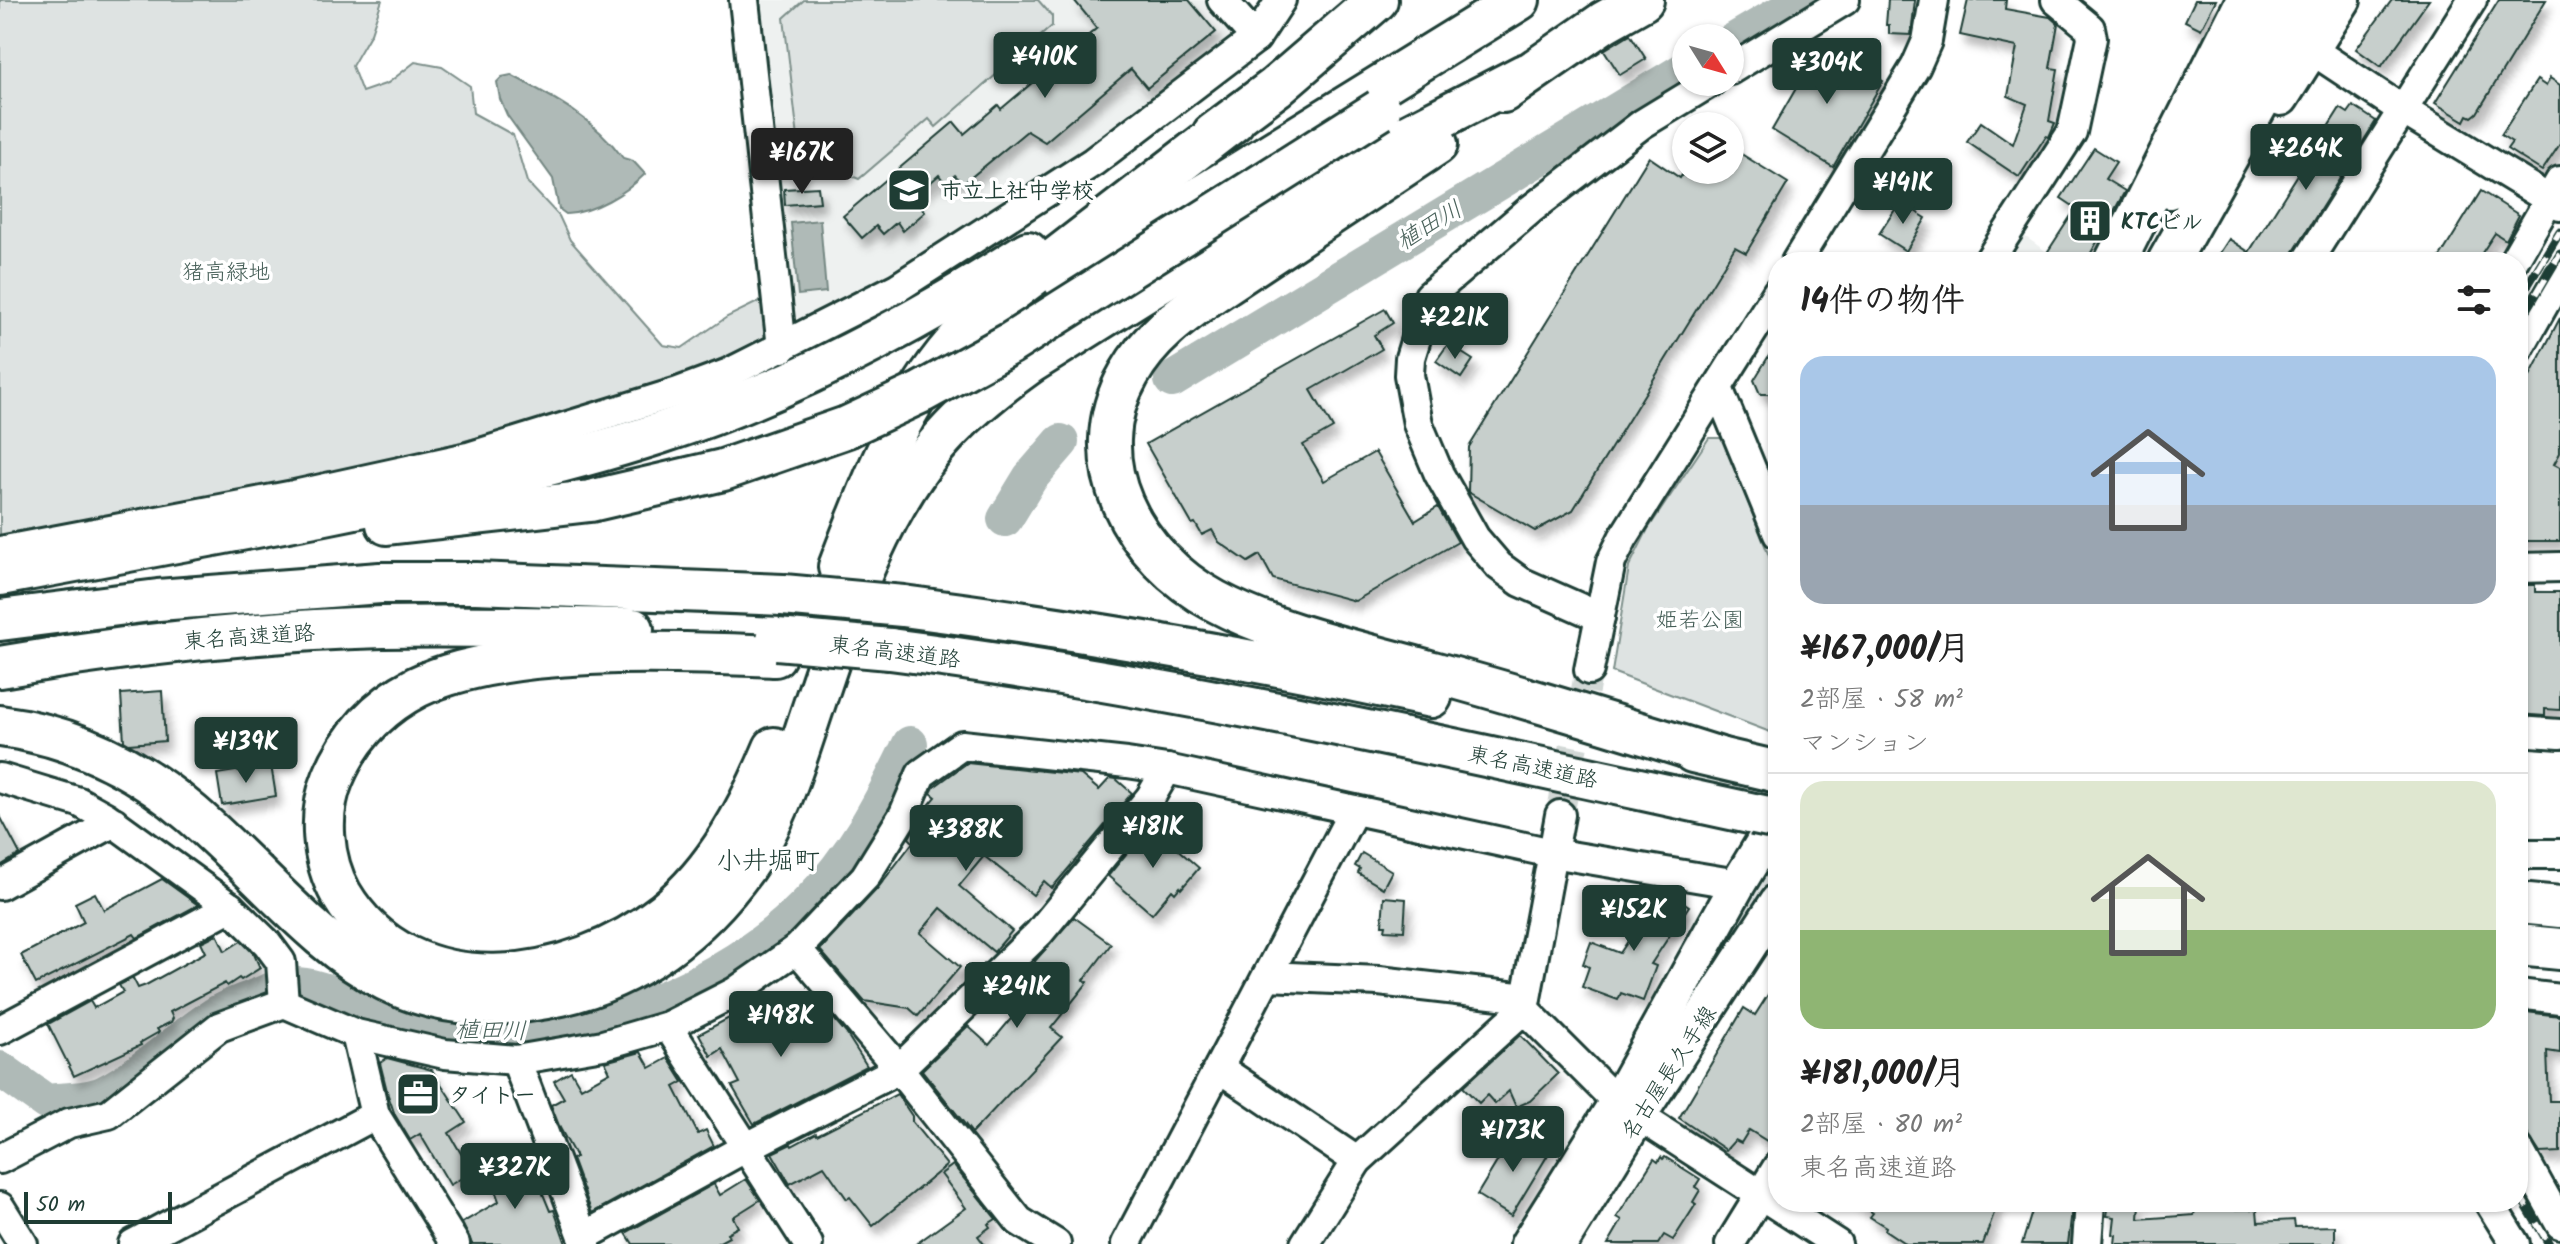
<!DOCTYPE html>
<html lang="ja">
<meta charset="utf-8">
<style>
:root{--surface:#fff;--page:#f6f6f6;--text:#222;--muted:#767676;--line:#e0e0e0;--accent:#1f3d34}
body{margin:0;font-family:Kalam,"Klee One",sans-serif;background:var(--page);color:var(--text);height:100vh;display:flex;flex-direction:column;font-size:30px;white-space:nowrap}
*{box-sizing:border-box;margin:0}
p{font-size:26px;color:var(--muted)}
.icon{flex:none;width:44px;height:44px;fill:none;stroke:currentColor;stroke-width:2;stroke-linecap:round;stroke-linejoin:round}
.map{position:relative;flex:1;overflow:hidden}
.details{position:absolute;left:1768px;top:252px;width:760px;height:960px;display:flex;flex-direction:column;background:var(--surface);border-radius:32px;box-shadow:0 2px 6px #0004}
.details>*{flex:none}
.needle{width:52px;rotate:127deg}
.buttons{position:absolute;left:1672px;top:24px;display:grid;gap:16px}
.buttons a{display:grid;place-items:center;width:72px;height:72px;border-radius:50%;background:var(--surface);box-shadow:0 2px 6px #0004;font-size:40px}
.scale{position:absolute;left:24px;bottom:20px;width:148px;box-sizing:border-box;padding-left:8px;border:4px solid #1f3d34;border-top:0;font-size:22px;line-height:28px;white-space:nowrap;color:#1f3d34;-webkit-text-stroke:6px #fff;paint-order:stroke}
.price{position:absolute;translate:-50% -68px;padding:0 18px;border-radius:8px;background:var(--accent);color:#fff;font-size:26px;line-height:52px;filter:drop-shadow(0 2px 4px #0008)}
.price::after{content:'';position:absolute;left:50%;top:48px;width:24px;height:18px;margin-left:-12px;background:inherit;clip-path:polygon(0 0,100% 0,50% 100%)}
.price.selected{background:#222;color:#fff}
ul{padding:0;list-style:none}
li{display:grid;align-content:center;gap:16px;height:424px;padding:0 32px}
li+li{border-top:2px solid var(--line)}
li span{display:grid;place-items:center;height:248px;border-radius:24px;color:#555}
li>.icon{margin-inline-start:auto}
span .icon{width:144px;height:144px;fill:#fffc;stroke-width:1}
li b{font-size:34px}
h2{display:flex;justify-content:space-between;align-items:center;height:96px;padding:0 32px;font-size:34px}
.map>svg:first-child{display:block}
</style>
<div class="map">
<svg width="2560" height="1244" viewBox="0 0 2560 1244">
<defs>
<filter id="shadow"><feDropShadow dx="5" dy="9" stdDeviation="4" flood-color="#0004"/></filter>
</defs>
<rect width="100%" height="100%" fill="#fff"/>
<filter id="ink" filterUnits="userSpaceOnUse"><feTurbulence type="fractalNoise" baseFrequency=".0125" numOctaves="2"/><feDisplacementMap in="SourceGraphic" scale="16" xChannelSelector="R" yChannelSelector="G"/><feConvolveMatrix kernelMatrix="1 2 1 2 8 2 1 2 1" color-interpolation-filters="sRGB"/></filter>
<g filter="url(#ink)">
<g fill="#eef1f0">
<polygon points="761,0 1210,0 1236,28 1233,38 1085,160 887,282 801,320 789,314"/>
<polygon points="2023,235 2061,262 2006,262"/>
</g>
<g fill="#dee3e2" stroke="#7e908b" stroke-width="2">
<polygon points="0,0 382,0 371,33 352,66 362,92 388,83 415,62 442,67 470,86 473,113 513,135 527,182 559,216 570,240 663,345 682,348 727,317 766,298 774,334 686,375 570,413 274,491 0,544"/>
<polygon points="804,0 1038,0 1052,16 1052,26 936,127 929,119 859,179 800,155 784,18"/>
<polygon points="1709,438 1720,438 1724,441 1778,579 1778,735 1612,672 1629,567 1648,529"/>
<polygon points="1778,840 1778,882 1716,964 1647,1069"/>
</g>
<g fill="#afbab7" stroke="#758883" stroke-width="2">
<path d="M511 75C553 97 595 119 623 158L633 161 645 174C626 193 593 213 566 214L559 209 553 179 507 115 500 99 497 82 502 77Z"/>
<polygon points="820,220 826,292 798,295 791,223"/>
</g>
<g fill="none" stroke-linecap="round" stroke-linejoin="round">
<g stroke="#afbab7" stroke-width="36">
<polyline points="1730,43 1803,0"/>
<polyline points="1172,380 1686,69"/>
<polyline points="1005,519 1030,478 1061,442"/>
<path d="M0 1069 46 1102C64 1100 90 1101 105 1093 145 1072 176 1040 213 1016 226 1007 243 1002 257 996 268 992 280 985 291 985 315 984 339 997 361 1004 397 1017 433 1028 471 1033 582 1047 729 983 806 905 854 856 881 804 910 744"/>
</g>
</g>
<g fill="#c7cfcc" stroke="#1f3d34" stroke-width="2" filter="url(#shadow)">
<polygon points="1074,0 1189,0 1216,32 1147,88 1131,69 1045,142 1027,131 963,184 955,175 945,183 939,175 913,198 925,212 903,231 897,222 883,234 876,226 862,238 843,216 954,122 964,134 998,105 1001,109 1097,28"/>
<polygon points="1888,0 1915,0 1911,35 1889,34 1889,25 1886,25"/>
<polygon points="1968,0 2006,0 2005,9 2050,17 2058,24 2050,68 2058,69 2049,121 2055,123 2049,137 2046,136 2019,177 1967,142 1981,122 2013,144 2027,104 2008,96 2017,47 1960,35"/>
<polygon points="2195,0 2216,0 2201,29 2185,21"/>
<polygon points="2392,0 2429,0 2381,67 2356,49"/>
<polygon points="2499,0 2546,0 2477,113 2472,117 2468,115 2465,121 2435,103"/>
<polygon points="1630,34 1646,59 1620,75 1604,50"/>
<polygon points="1821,45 1883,81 1833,167 1772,130"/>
<polygon points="2550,78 2560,85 2560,144 2542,171 2507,149 2512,142 2501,135 2537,80 2546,86"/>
<polygon points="2353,106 2376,121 2293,253 2290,262 2214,262 2229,239 2249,252 2340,108 2348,113"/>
<polygon points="1730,147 1788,183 1746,253 1735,247 1573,510 1535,531 1468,492 1469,447 1649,157 1680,178 1685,170 1730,170"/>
<polygon points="2094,148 2116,162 2105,179 2125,191 2086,262 2041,262 2076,208 2061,198"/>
<polygon points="818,187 820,202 785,205 784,189"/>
<polygon points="2481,191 2519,215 2506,240 2495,233 2476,262 2437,262"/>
<polygon points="1900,202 1926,218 1906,251 1879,234"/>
<polygon points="1385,309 1393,323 1374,335 1382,349 1311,390 1333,428 1303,445 1324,481 1375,452 1415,521 1438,507 1458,542 1355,601 1273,579 1260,555 1248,562 1219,542 1212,530 1202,535 1195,523 1192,524 1146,444"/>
<polygon points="2560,318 2560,453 2554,464 2560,467 2560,541 2518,541 2518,399"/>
<polygon points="1778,341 1778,400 1768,394 1760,394 1754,380"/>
<polygon points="1448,344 1473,360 1461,378 1436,361"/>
<polygon points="2518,585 2535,585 2535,592 2560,592 2560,710 2545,709 2545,716 2518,714"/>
<polygon points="162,691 165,741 129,744 124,741 121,694"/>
<polygon points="967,763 1081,775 1099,790 1110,778 1116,779 1132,793 1052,888 1044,881 1033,895 984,856 959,886 1012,931 994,952 941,908 920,933 960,967 918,1016 909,1008 864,1001 820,950 877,889 913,842 909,838 924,811 936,797 931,793 934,787"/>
<polygon points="271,765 276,796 222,805 217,774"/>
<polygon points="0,816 20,854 0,866"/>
<polygon points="1150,825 1199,868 1181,889 1180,887 1175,893 1172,890 1152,914 1108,876"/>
<polygon points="1362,853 1392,871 1383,888 1358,873 1360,869 1355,866"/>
<polygon points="162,879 198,905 137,938 134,934 36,984 21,955 84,922 75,903 95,893 104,910"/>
<polygon points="1661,892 1668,892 1689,906 1651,964 1656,966 1643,1001 1621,993 1618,1000 1582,987 1589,967 1583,964 1591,942 1620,953"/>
<polygon points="1384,897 1406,899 1404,931 1385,930 1386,925 1382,925"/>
<polygon points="1074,917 1111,944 1084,980 1088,982 1051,1028 1062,1037 972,1133 922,1070 968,1026 989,1045 1026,1001 1020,997 1026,990 1023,986 1036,969 1035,961"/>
<polygon points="217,934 225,951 241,941 254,954 260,968 241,980 239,978 227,986 225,983 170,1012 173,1018 171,1022 157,1029 159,1032 140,1043 141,1045 74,1076 48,1024 90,1001 94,1008 123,992 119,985 133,978 138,988 146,985 206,952 201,942"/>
<polygon points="1778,979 1778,1148 1749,1130 1741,1143 1735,1140 1726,1150 1679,1118 1744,1008 1755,1015"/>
<polygon points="761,1001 781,1038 829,1013 846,1033 867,1066 754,1124 732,1086 740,1083 722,1049 711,1056 699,1034"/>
<polygon points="2518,1011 2560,1016 2560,1053 2547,1051 2549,1101 2560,1101 2560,1152 2540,1153 2526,1132 2520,1131"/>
<polygon points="1520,1035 1558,1074 1530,1101 1516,1107 1509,1091 1495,1104 1487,1095 1479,1103 1463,1087"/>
<polygon points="641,1052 650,1068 668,1058 683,1082 674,1087 698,1134 706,1130 714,1146 592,1213 572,1159 576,1157 560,1128 551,1105 564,1098 554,1081 571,1071 581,1088 610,1072 605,1062"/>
<polygon points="387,1058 432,1070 466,1122 449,1133 472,1172 450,1185 420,1134 410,1140 395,1115 388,1095 380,1063"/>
<polygon points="897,1094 912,1116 912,1122 947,1165 873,1226 850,1197 847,1199 824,1166 790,1184 772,1153 791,1144 792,1146 816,1133 817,1135"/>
<polygon points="1515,1132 1549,1153 1511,1216 1477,1195"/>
<polygon points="521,1156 527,1169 532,1167 550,1211 554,1210 566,1244 472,1244 462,1223 499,1201 487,1169"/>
<polygon points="1661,1157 1663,1159 1665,1157 1700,1179 1695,1187 1700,1190 1693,1202 1696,1204 1673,1240 1664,1235 1658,1244 1608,1244 1622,1220 1617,1217 1654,1159 1658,1162"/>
<polygon points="953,1165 996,1219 988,1224 990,1227 978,1236 984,1244 916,1244 966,1208 941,1174"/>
<polygon points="746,1179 760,1200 733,1217 738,1227 727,1233 729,1237 716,1244 633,1244 626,1233 714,1184 720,1195"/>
<polygon points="1856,1202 1998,1202 1983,1244 1906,1244 1885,1230 1886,1227 1870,1217 1873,1213"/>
<polygon points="2035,1202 2073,1202 2068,1244 2022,1244"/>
<polygon points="2109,1202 2140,1205 2139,1219 2194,1215 2195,1210 2257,1209 2258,1222 2294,1220 2295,1227 2335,1226 2335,1244 2115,1244 2116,1235 2113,1234 2115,1217 2107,1216"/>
</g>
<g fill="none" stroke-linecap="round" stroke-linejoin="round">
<polyline stroke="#d2d8d6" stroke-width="28" stroke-dasharray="28 14" stroke-linecap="butt" points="1560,815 1589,670"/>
<g stroke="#1f3d34" stroke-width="34">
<g id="minor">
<polyline points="744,0 782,348"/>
<polyline points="1222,0 1256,38"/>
<polyline points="2312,50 2401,109 2560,206"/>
<polyline points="1730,70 1845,0"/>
<polyline points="1796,262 1916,66 1927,41 1934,0"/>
<polyline points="1988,262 2072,132 2092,38 2090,28 2056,0"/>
<polyline points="2307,262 2472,0"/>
<polyline points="2513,262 2560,181"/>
<polyline points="2518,350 2560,276"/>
<polyline points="1718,388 1778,534"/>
<polyline points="0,551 294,495 468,457 678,392 729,373 897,288 1093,162 1256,38 1281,0"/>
<polyline points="2518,568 2560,567"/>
<polyline points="1600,617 1521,582 1499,566 1475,538 1439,474 1418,424 1409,375 1410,358 1429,296 1530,210 1642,124 1711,82"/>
<polyline points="1589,670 1611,562 1623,538 1778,291"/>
<polyline points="2518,731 2560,734"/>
<polyline points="0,778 79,802 106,817 230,907 267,943 281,962 284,1003"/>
<polyline points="2518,854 2560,854"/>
<polyline points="0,885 114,822"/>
<polyline points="797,949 899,1069 1019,1221 1056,1244"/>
<polyline points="1267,976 1379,981 1526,998"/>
<polyline points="2518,994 2560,999"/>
<polyline points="1524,1009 1617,1102 1837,1244"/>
<polyline points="668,1026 808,1244"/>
<polyline points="0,1030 230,907"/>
<polyline points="356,1034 445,1054 516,1060 603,1045 668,1026 735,992 797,949 865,877 904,814 921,774 962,745 1127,763 1167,769 1552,853 1738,884"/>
<polyline points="516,1060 586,1244"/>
<polyline points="1219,1068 1357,1161"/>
<polyline points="2518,1148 2560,1224"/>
<polyline points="0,1159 69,1123 109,1114 219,1027 284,1003 356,1034 375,1115 455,1244"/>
<polyline points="2489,1202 2515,1244"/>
<polyline points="0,1207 23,1244"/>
<polyline points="583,1237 745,1148 899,1069 1039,933 1150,798 1167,769"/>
<polyline points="133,1244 375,1115"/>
<polyline points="1126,1244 1354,810"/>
<polyline points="1305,1244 1357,1161 1524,1009 1560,815"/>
<polyline points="1730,1244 1778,1166"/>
<polyline points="2087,1244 2090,1202"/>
</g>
</g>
<g stroke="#1f3d34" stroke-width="40">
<g id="major">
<polyline points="2281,98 2343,0"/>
<polyline points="2169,191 2281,0"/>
<polyline points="1528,1244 1617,1102 1738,884 1778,818"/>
<polyline points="1560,1244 1639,1115 1778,901"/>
</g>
</g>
<g stroke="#1f3d34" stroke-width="46">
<g id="highway">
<polyline points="1503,92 1604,22 1643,0"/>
<polyline points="1213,134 1276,87 1377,0"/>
<path d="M1437 144 1215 291C1182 314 1149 338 1129 374 1079 461 1134 558 1215 601 1278 635 1363 652 1433 672 1528 698 1622 727 1717 757"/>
<polyline points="2115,262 2247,0"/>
<polyline points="2168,262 2316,0"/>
<polyline points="1064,281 1519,0"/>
<polyline points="387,524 590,501 723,470 847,427"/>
<path d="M839 567C867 494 896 417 945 355 977 314 1020 286 1060 255 1118 211 1176 166 1234 121"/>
<path d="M0 575C107 555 214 535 320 515 435 492 549 469 660 433 790 391 913 325 1028 252"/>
<path d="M903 606C1080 629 1256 659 1431 697"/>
<polyline points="0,620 158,600 380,583 476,583 783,595"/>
<path d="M890 649C1181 686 1467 752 1754 814"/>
<path d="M0 667C126 645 255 631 383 627 466 625 549 628 633 629"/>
<path d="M0 726C72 735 137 767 192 814 314 920 374 1037 561 995 636 978 700 930 745 867 779 819 795 761 814 705 846 610 880 503 951 429 975 404 1002 383 1030 363L1328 176 1524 75"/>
<path d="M774 748C749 808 717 870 665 912 573 986 410 1011 341 894 322 860 318 814 333 778 350 737 378 707 417 687 505 644 678 652 775 656"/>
<polyline points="1693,752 1778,772"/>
<polyline points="2518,903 2560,907"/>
<polyline points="2518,945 2560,949"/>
</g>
</g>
<use href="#minor" stroke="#fff" stroke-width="28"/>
<use href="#major" stroke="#fff" stroke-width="34"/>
<use href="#highway" stroke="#fff" stroke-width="40"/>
<g stroke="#1f3d34" stroke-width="9">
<g id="rail">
<polyline points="2518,301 2560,232"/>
<polyline points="2518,325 2560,254"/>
<polyline points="2518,1192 2549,1244"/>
</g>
</g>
<use href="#rail" stroke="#fff" stroke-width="6" stroke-dasharray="18" stroke-linecap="butt"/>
<g stroke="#1f3d34" stroke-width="46" stroke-linecap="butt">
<g id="highway-bridge">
<polyline points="847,427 922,392 1011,343 1380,110"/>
<polyline points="783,595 903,606"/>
<polyline points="777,639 890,649"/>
<polyline points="1754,814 1778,819"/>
</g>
</g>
<use href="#highway-bridge" stroke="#fff" stroke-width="40"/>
</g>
</g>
<defs>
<g id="school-square" transform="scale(2.3)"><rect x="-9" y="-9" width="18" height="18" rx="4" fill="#1f3d34" stroke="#fff"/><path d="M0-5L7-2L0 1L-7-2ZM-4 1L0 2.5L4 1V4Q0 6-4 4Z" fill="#fff"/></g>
<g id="building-square" transform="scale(2.3)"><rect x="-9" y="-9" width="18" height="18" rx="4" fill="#1f3d34" stroke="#fff"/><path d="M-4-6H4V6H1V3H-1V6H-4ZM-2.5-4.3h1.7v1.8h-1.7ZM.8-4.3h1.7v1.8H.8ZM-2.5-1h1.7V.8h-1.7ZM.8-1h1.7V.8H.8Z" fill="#fff"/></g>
<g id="office-square" transform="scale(2.3)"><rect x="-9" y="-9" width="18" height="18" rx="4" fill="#1f3d34" stroke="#fff"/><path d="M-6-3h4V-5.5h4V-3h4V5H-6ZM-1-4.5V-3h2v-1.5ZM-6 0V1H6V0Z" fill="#fff"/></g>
</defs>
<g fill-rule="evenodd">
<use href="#school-square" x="909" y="190"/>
<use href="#building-square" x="2090" y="221"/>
<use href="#office-square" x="418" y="1094"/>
</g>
<g text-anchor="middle" stroke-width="7" stroke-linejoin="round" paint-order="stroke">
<g font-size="22" font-weight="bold" fill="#1f3d34" stroke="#fff" text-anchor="start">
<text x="940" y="198">市立上社中学校</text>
<text x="2121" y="229">KTCビル</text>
<text x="449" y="1102">タイトー</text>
</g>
<g font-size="22" fill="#455e57" stroke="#fff">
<text x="226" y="279">猪高緑地</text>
<text x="1700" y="627">姫若公園</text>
</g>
<g font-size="22" fill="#1f3d34" stroke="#fff">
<text transform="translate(249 636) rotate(-4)" y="8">東名高速道路</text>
<text transform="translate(895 651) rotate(7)" y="8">東名高速道路</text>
<text transform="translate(1533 766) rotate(12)" y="8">東名高速道路</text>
<text transform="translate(1668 1072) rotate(-57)" y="8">名古屋長久手線</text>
</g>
<g font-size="24" font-style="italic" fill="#4a625b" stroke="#fff">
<text transform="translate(1429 225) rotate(-31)" y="8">植田川</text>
<text transform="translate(491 1030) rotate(1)" y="8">植田川</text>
</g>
<g font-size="26" fill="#1f3d34" stroke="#fff">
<text x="768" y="869">小井堀町</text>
</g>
</g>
</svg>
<div class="buttons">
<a><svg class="needle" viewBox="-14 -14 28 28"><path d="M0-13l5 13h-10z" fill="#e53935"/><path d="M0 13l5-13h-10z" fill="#767676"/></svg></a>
<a><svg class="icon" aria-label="layers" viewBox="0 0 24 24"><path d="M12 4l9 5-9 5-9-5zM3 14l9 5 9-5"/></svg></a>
</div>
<div class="scale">50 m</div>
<b class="price" style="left:1045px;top:100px">¥410K</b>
<b class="price" style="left:1827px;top:106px">¥304K</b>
<b class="price" style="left:2306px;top:192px">¥264K</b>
<b class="price selected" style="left:802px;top:196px">¥167K</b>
<b class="price" style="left:1903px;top:226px">¥141K</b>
<b class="price" style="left:1455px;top:361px">¥221K</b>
<b class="price" style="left:246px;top:785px">¥139K</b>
<b class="price" style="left:1153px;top:870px">¥181K</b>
<b class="price" style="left:966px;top:873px">¥388K</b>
<b class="price" style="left:1634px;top:953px">¥152K</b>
<b class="price" style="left:1017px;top:1030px">¥241K</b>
<b class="price" style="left:781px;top:1059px">¥198K</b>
<b class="price" style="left:1513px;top:1174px">¥173K</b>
<b class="price" style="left:515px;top:1211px">¥327K</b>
<section class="details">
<h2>14件の物件<svg class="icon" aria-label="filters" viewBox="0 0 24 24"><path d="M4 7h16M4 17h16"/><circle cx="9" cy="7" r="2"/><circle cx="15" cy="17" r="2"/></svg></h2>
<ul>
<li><span style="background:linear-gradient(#a9c7e8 60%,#9aa5b1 0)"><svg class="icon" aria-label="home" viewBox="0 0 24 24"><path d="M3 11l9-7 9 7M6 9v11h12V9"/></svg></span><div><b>¥167,000/月</b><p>2部屋 · 58 m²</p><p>マンション</p></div></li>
<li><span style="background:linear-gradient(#dfe7d0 60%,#8fb573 0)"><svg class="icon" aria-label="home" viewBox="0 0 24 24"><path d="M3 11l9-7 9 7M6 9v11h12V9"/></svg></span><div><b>¥181,000/月</b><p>2部屋 · 80 m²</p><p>東名高速道路</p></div></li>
</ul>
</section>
</div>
